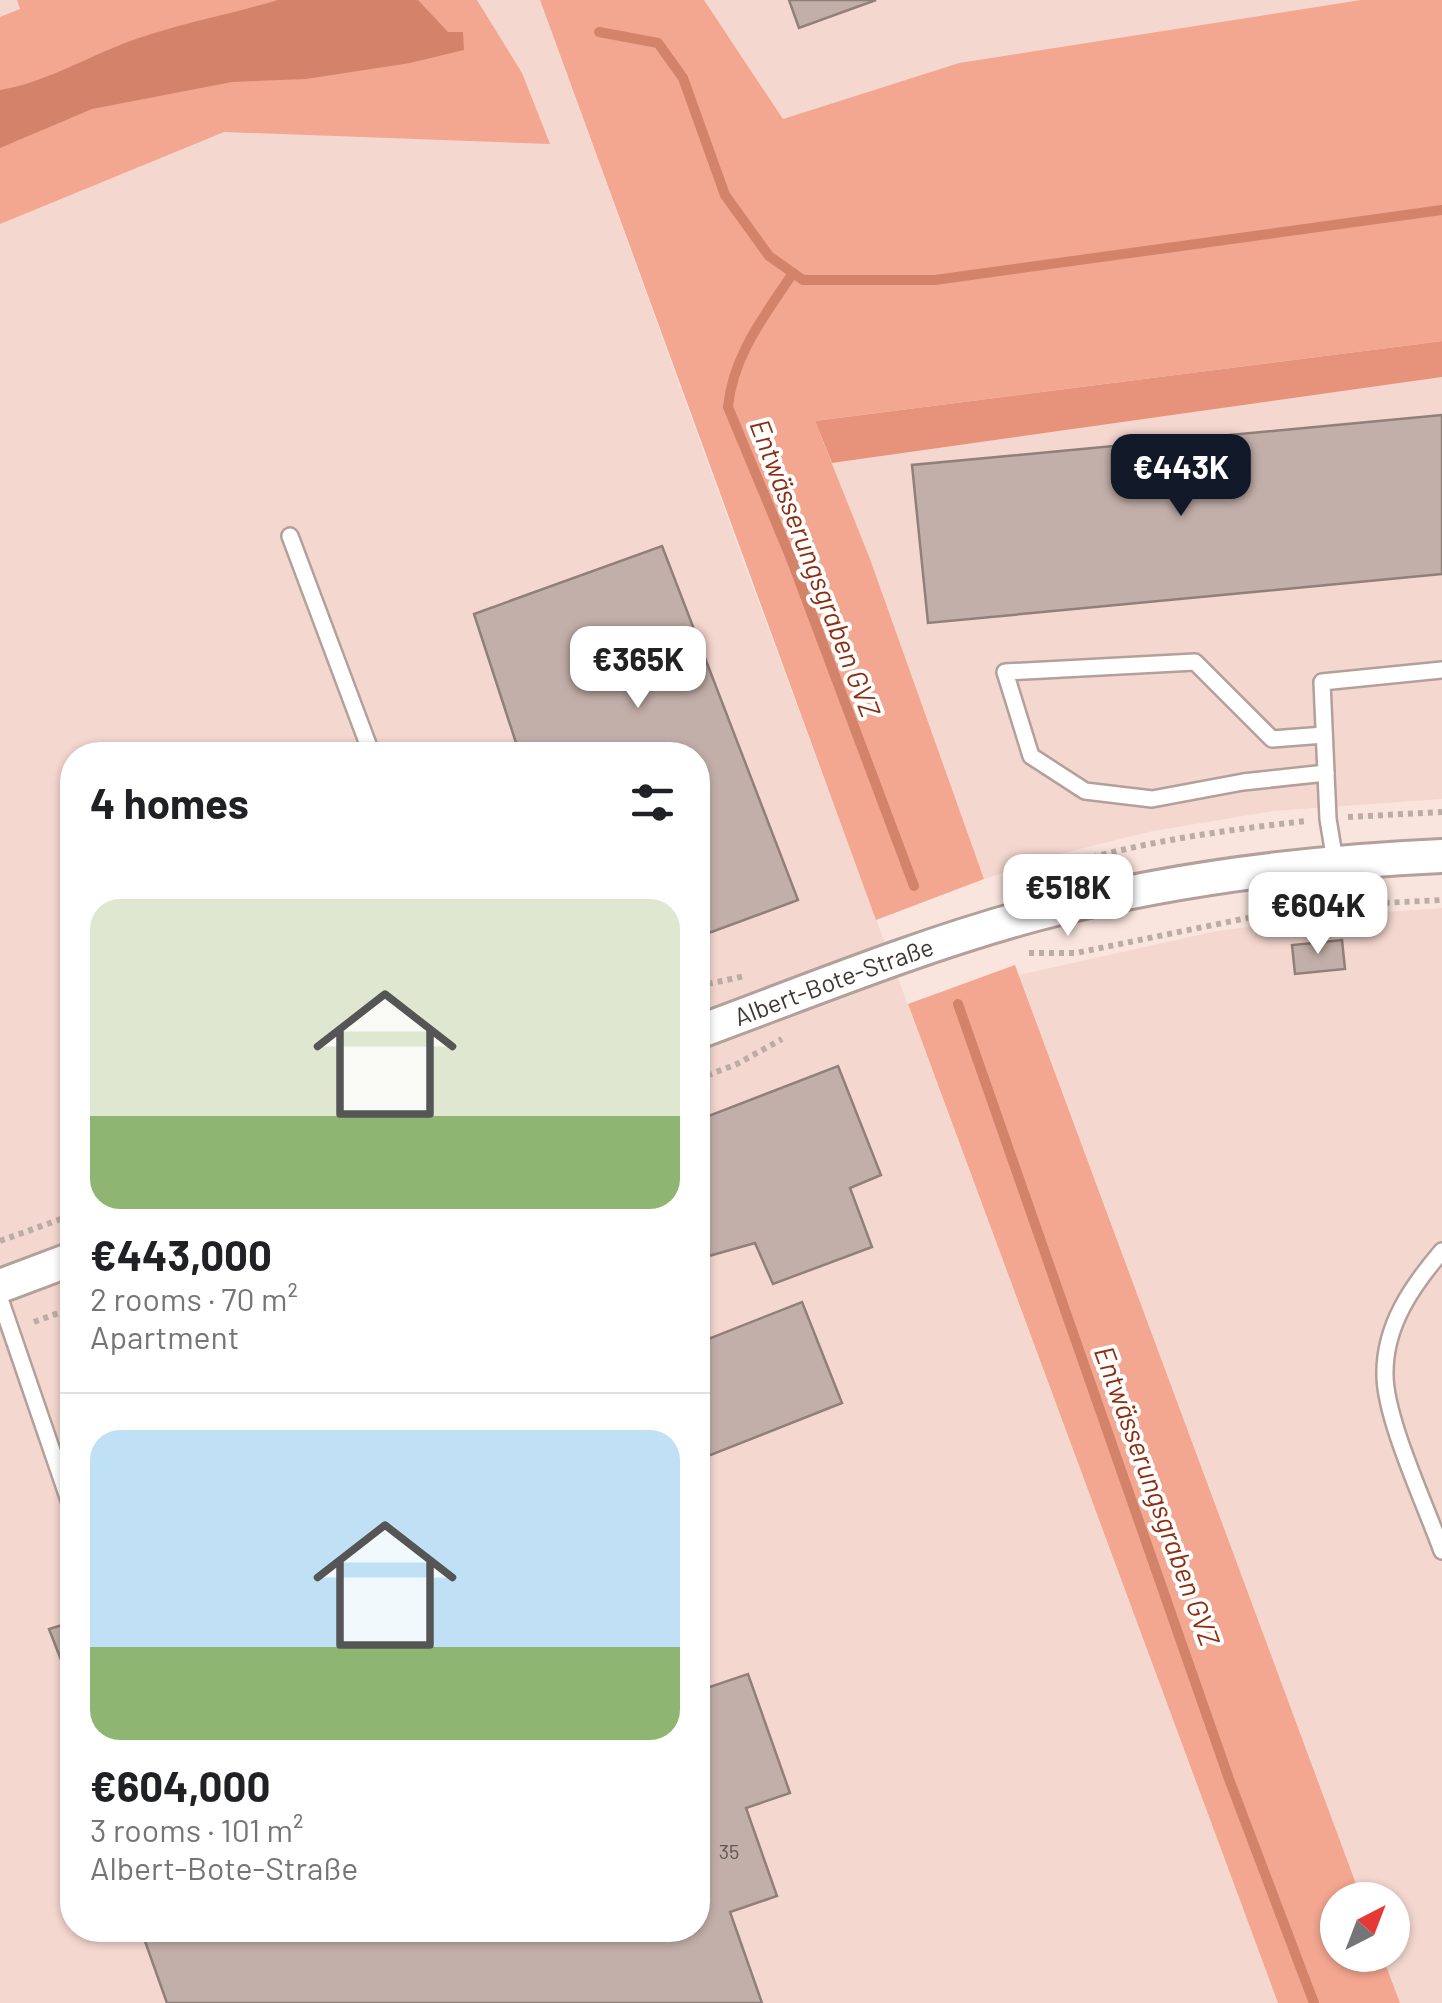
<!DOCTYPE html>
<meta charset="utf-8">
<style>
:root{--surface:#fff;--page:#f6f6f6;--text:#202124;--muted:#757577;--line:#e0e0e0;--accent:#111827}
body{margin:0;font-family:Barlow,sans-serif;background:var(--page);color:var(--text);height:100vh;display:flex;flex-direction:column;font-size:38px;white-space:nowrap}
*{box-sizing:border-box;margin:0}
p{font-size:32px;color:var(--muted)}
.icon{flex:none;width:55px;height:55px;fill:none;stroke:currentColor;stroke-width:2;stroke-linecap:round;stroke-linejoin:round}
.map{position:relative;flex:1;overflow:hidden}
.side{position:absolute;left:60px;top:742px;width:650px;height:1200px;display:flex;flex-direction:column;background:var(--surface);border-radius:40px;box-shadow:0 2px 8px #0004}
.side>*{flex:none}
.needle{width:65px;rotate:42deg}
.buttons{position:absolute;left:1320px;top:1882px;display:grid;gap:20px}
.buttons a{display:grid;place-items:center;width:90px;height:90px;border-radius:50%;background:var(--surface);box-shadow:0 2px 8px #0004;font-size:50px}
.price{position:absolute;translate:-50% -85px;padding:0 22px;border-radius:20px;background:#fff;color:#222;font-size:32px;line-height:65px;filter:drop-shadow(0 2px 5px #0008)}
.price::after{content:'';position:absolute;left:50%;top:60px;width:30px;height:22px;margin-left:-15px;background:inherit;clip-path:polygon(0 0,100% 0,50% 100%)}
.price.selected{background:var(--accent);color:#fff}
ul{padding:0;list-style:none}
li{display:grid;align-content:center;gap:20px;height:530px;padding:0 30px}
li+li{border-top:2px solid var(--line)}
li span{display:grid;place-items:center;height:310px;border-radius:30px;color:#555}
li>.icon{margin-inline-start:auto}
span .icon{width:180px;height:180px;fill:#fffc;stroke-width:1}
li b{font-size:42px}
h2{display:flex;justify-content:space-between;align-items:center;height:120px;padding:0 30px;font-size:42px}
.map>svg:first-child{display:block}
</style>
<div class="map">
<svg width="1442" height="2003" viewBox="0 0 1442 2003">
<rect width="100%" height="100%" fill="#fae5de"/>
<g fill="#f4d7cf" fill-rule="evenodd">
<path d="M0 0H540L740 552 1278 2003H0ZM72 755H698V1930H72Z"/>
<polygon points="704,0 1361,0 959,63 783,119"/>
<polygon points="1442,377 1442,799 1273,811 1153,831 1067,852 984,879 870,559 832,463"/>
<polygon points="1442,908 1442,2003 1400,2003 1382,1955 1392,1955 1392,1900 1362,1900 1019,975 1217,931 1342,915"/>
</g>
<g fill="#f3a690">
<polygon points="17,0 477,0 522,73 550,144 224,132 0,224 0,17 20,9"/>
<polygon points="540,0 704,0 783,119 959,63 1361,0 1442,0 1442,341 815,421 870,559 984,879 876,920"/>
<polygon points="1015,965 1362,1900 1338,1900 1338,1955 1382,1955 1400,2003 1278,2003 908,1004"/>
</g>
<polygon fill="#e7937c" points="1442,341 1442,377 832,463 815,421"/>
<path fill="#d4836b" d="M278 0H418L448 32H463L464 50 410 63 306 79 232 82 92 109 0 148V90C48 82 90 55 136 39 182 23 231 14 278 0Z"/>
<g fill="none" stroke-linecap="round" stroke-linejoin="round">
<g stroke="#d4836b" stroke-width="10">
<polyline points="599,32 658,43 683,78 725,195 769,256 803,280 935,280 1442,210"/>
<path d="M793 273C765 315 733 355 728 407L790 556 914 886"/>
<polyline points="958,1004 1229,1779 1314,2003"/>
</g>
</g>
<g fill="#c3afa9" stroke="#917f79" stroke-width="2.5">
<polygon points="789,0 876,0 799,28"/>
<polygon points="1442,415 1442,574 928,623 912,465"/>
<polygon points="662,546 798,900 698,937 698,755 520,755 474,614"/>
<polygon points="1342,940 1345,969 1295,974 1292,945"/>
<polygon points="838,1066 881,1175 850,1188 872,1247 773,1284 755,1243 698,1259 698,1120"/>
<polygon points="802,1302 842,1403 698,1460 698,1343"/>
<polygon points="72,1622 72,1688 49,1629"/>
<polygon points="698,1670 704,1689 748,1674 790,1793 746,1808 777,1896 730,1912 762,2003 167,2003 141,1930 698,1930"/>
</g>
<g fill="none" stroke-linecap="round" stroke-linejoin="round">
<g stroke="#b4a09b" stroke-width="20">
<g id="service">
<polyline points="290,536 372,755"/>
<polyline points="1324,735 1272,739 1195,662 1005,672 1031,756 1085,791 1152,799 1243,782 1326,773"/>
<polyline points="1335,861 1328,819 1322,682 1442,670"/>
<path d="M1442 1251C1412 1286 1384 1326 1385 1375 1385 1419 1426 1506 1442 1551"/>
<polyline points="0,1299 72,1509"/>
</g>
</g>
<g stroke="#b4a09b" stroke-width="38">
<g id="minor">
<path id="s1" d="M698 1032C809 991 921 945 1036 914 1169 879 1305 862 1442 856"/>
<polyline points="0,1286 72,1259"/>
</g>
</g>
<g stroke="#bcaca6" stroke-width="6" stroke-dasharray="5 5" stroke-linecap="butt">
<polyline points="1348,817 1442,812"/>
<path d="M1016 882C1108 846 1209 832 1306 821"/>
<polyline points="1029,953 1076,953 1252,917 1362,904 1442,900"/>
<polyline points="698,986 745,976"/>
<polyline points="698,1079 737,1064 782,1039"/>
<polyline points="0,1241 72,1215"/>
<polyline points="34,1322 72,1308"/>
</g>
<use href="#service" stroke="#fff" stroke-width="15"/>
<use href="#minor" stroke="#fff" stroke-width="32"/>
</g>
<g text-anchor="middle" stroke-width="8" stroke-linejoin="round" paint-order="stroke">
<g font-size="20" fill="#605552">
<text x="729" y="1859">35</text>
</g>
<g font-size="25" fill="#3f3735" stroke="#fff">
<text dy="9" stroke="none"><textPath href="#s1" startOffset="145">Albert-Bote-Straße</textPath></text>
</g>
<g font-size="28" font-style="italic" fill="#8f2e0f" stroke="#fff">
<text transform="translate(815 568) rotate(69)" y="10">Entwässerungsgraben GVZ</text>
<text transform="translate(1157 1496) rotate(70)" y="10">Entwässerungsgraben GVZ</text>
</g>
</g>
</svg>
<div class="buttons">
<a><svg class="needle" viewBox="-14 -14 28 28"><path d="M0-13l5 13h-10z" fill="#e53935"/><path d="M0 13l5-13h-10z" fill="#757577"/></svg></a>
</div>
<b class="price selected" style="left:1181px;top:519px">€443K</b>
<b class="price" style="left:638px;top:711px">€365K</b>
<b class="price" style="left:1068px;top:939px">€518K</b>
<b class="price" style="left:1318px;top:957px">€604K</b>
<section class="side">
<h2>4 homes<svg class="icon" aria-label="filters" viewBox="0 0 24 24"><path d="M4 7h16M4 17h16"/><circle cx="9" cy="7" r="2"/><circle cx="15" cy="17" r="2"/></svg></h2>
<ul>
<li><span style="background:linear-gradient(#dfe7d0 70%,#8fb573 0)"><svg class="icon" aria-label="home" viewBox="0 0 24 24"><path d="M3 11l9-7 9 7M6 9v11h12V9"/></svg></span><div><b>€443,000</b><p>2 rooms · 70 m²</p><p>Apartment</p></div></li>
<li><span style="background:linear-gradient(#bfe0f5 70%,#8fb573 0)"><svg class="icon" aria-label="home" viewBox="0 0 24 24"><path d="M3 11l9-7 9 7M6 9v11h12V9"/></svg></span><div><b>€604,000</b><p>3 rooms · 101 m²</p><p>Albert-Bote-Straße</p></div></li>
</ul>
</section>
</div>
